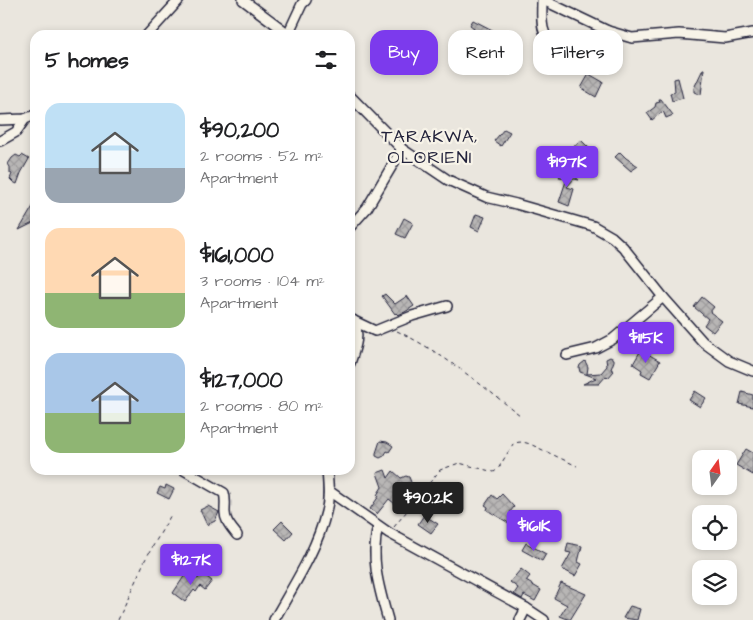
<!DOCTYPE html>
<meta charset="utf-8">
<style>
:root{--surface:#fff;--page:#f6f6f6;--text:#202124;--muted:#757577;--accent:#7c3aed}
body{margin:0;font-family:"Architects Daughter",sans-serif;background:var(--page);color:var(--text);height:100vh;display:flex;flex-direction:column;font-size:19px;white-space:nowrap}
*{box-sizing:border-box;margin:0}
p{font-size:16px;color:var(--muted)}
.icon{flex:none;width:28px;height:28px;fill:none;stroke:currentColor;stroke-width:2;stroke-linecap:round;stroke-linejoin:round}
.map{position:relative;flex:1;overflow:hidden}
.sheet{position:absolute;left:30px;top:30px;width:325px;height:445px;display:flex;flex-direction:column;background:var(--surface);border-radius:15px;box-shadow:0 2px 8px #0003}
.sheet>*{flex:none}
.top-card{position:absolute;left:370px;top:30px;width:308px;height:45px;display:flex;gap:10px}
.needle{width:32px;rotate:14deg}
.tools{position:absolute;left:692px;top:450px;display:grid;gap:10px}
.tools a{display:grid;place-items:center;width:45px;height:45px;border-radius:10px;background:var(--surface);box-shadow:0 2px 8px #0003;font-size:25px}
.price{position:absolute;translate:-50% -42px;padding:0 11px;border-radius:5px;background:var(--accent);color:#fff;font-size:16px;line-height:32px;filter:drop-shadow(0 1px 2px #0008)}
.price::after{content:'';position:absolute;left:50%;top:30px;width:15px;height:11px;margin-left:-8px;background:inherit;clip-path:polygon(0 0,100% 0,50% 100%)}
.price.selected{background:#222;color:#fff}
ul{padding:0;list-style:none}
li{display:flex;align-items:center;gap:15px;height:125px;padding:0 15px}
li span{display:grid;place-items:center;flex:none;width:140px;height:100px;border-radius:15px;color:#555}
li>.icon{margin-inline-start:auto}
span .icon{width:60px;height:60px;fill:#fffc;stroke-width:1}
li b{font-size:21px}
h2{display:flex;justify-content:space-between;align-items:center;height:60px;padding:0 15px;font-size:21px}
.chip{padding:0 18px;border-radius:15px;background:var(--surface);box-shadow:0 2px 8px #0003;font-size:18px;line-height:45px}
.chip.selected{background:var(--accent);color:#fff}
.map>svg:first-child{display:block}
</style>
<div class="map">
<svg width="753" height="620" viewBox="0 0 753 620">
<defs>
<pattern id="building-cross-hatch" width="8" height="8" patternUnits="userSpaceOnUse" patternTransform="scale(1.25)"><rect width="8" height="8" fill="#b8b6b5"/><path d="M0 0l8 8M0 8l8-8" fill="none" stroke="#9e9c9d"/></pattern>
</defs>
<rect width="100%" height="100%" fill="#eae6de"/>
<filter id="ink" filterUnits="userSpaceOnUse"><feTurbulence type="fractalNoise" baseFrequency=".02" numOctaves="2"/><feDisplacementMap in="SourceGraphic" scale="10" xChannelSelector="R" yChannelSelector="G"/><feConvolveMatrix kernelMatrix="1 2 1 2 8 2 1 2 1" color-interpolation-filters="sRGB"/></filter>
<g filter="url(#ink)">
<g fill="url(#building-cross-hatch)" stroke="#22223b">
<polygon points="473,20 498,33 493,42 472,32 474,28 470,25"/>
<polygon points="703,69 704,69 701,95 694,92 694,88"/>
<polygon points="589,74 603,82 596,97 581,88"/>
<polygon points="678,78 683,98 672,101 670,93 675,92 674,79"/>
<polygon points="659,99 661,99 673,115 666,118 663,111 652,120 647,113 655,107 656,103 660,102"/>
<polygon points="504,129 510,132 501,146 494,141"/>
<polygon points="581,140 592,151 580,159 570,150"/>
<polygon points="620,152 626,158 638,166 631,171 615,157"/>
<polygon points="16,155 20,157 22,155 29,159 21,173 17,184 13,182 10,179 12,174 10,173 10,167 8,164 12,158"/>
<polygon points="565,169 579,180 574,179 567,187 574,189 569,206 559,202 567,178 559,177"/>
<polygon points="35,203 35,222 19,230"/>
<polygon points="476,214 485,217 479,231 471,227"/>
<polygon points="404,218 413,223 405,238 396,234"/>
<polygon points="385,294 395,304 407,296 414,306 405,312 398,315 396,313 395,314 382,296"/>
<polygon points="702,297 714,307 710,312 722,321 713,332 704,325 708,319 694,307"/>
<polygon points="641,350 660,361 650,378 641,373 642,370 633,364"/>
<polygon points="610,357 614,359 614,361 611,369 614,371 608,378 606,376 599,384 583,384 596,378 580,372 579,368 580,365 585,361 588,367 587,374 601,373 607,366 606,359"/>
<polygon points="695,391 706,398 700,407 689,400"/>
<polygon points="742,392 753,395 753,407 739,404"/>
<polygon points="380,441 387,442 393,446 389,452 387,451 384,456 380,458 376,456 376,453"/>
<polygon points="746,449 753,453 753,475 736,465"/>
<polygon points="385,470 388,478 393,471 401,478 406,476 409,477 411,482 408,485 402,485 397,497 405,503 401,509 389,499 377,514 370,509 379,496 377,495 382,487 377,473"/>
<polygon points="166,485 174,489 169,499 157,493 160,487 165,489"/>
<polygon points="502,494 514,507 510,512 522,518 517,528 487,510 488,507 485,505 492,495 497,499"/>
<polygon points="208,506 219,512 215,521 207,525 200,510"/>
<polygon points="424,515 438,524 431,533 418,524"/>
<polygon points="282,521 293,532 286,540 274,529"/>
<polygon points="526,543 546,554 542,561 522,550"/>
<polygon points="568,543 582,546 578,562 582,564 575,576 562,569 571,553 566,552"/>
<polygon points="521,569 530,576 526,581 541,590 535,601 524,595 522,599 514,594 518,588 510,582"/>
<polygon points="187,572 198,579 202,573 212,581 205,590 200,586 196,592 194,590 185,602 173,593"/>
<polygon points="561,583 586,594 570,620 560,616 567,605 554,598"/>
<polygon points="630,606 640,609 637,620 623,618"/>
</g>
<g fill="none" stroke-linecap="round" stroke-linejoin="round">
<g stroke="#22223b" stroke-width="12">
<g id="street">
<polyline points="243,0 290,35"/>
<path d="M542 0C542 9 541 19 543 28 547 46 567 64 586 63L592 59 608 31"/>
<polyline points="543,0 608,31 632,38 679,34 725,38 753,33"/>
<polyline points="288,34 302,4 306,0"/>
<polyline points="147,35 179,0"/>
<polyline points="350,96 402,149 448,180 486,197 516,204 593,226 612,237 623,247 663,297 703,342 729,361 753,371"/>
<polyline points="0,120 25,119 35,115"/>
<polyline points="0,141 16,132 25,119"/>
<polyline points="350,227 367,208 402,149"/>
<polyline points="354,321 375,331 412,316 447,306"/>
<polyline points="567,355 596,348 613,339 663,297"/>
<path d="M350 363C355 349 361 334 353 320"/>
<path d="M184 470 224 493C226 499 225 504 225 510 224 520 231 527 237 535"/>
<polyline points="329,491 389,533 526,608 544,620"/>
<path d="M378 526C370 559 379 588 388 620"/>
<path d="M274 620C293 586 317 550 326 512 330 498 328 484 327 470"/>
<polyline points="520,620 526,608"/>
</g>
</g>
<g stroke="#22223b" stroke-width="1" stroke-dasharray="4 4" stroke-linecap="butt">
<path d="M397 331C442 352 481 385 520 415"/>
<path d="M394 527 440 470 459 463 494 472 498 469 513 444C519 441 524 442 530 444L577 466"/>
<polyline points="118,620 145,560 172,513"/>
</g>
<use href="#street" stroke="#f7f3e8" stroke-width="9"/>
</g>
</g>
<g text-anchor="middle" stroke-width="4.5" stroke-linejoin="round" paint-order="stroke">
<g font-size="18" letter-spacing="1" fill="#22223b" stroke="#f7f3e8">
<text x="430" y="142">TARAKWA,<tspan x="430" dy="21">OLORIENI</tspan></text>
</g>
</g>
</svg>
<div class="tools">
<a><svg class="needle" viewBox="-14 -14 28 28"><path d="M0-13l5 13h-10z" fill="#e53935"/><path d="M0 13l5-13h-10z" fill="#757577"/></svg></a>
<a><svg class="icon" aria-label="locate" viewBox="0 0 24 24"><circle cx="12" cy="12" r="6"/><path d="M12 2v4M12 18v4M2 12h4M18 12h4"/></svg></a>
<a><svg class="icon" aria-label="layers" viewBox="0 0 24 24"><path d="M12 4l9 5-9 5-9-5zM3 14l9 5 9-5"/></svg></a>
</div>
<b class="price" style="left:567px;top:188px">$197K</b>
<b class="price" style="left:646px;top:364px">$115K</b>
<b class="price selected" style="left:428px;top:524px">$90.2K</b>
<b class="price" style="left:534px;top:552px">$161K</b>
<b class="price" style="left:191px;top:586px">$127K</b>
<div class="top-card">
<a class="chip selected">Buy</a>
<a class="chip">Rent</a>
<a class="chip">Filters</a>
</div>
<section class="sheet">
<h2>5 homes<svg class="icon" aria-label="filters" viewBox="0 0 24 24"><path d="M4 7h16M4 17h16"/><circle cx="9" cy="7" r="2"/><circle cx="15" cy="17" r="2"/></svg></h2>
<ul>
<li><span style="background:linear-gradient(#bfe0f5 65%,#9aa5b1 0)"><svg class="icon" aria-label="home" viewBox="0 0 24 24"><path d="M3 11l9-7 9 7M6 9v11h12V9"/></svg></span><div><b>$90,200</b><p>2 rooms · 52 m²</p><p>Apartment</p></div></li>
<li><span style="background:linear-gradient(#ffd9b3 65%,#8fb573 0)"><svg class="icon" aria-label="home" viewBox="0 0 24 24"><path d="M3 11l9-7 9 7M6 9v11h12V9"/></svg></span><div><b>$161,000</b><p>3 rooms · 104 m²</p><p>Apartment</p></div></li>
<li><span style="background:linear-gradient(#a9c7e8 60%,#8fb573 0)"><svg class="icon" aria-label="home" viewBox="0 0 24 24"><path d="M3 11l9-7 9 7M6 9v11h12V9"/></svg></span><div><b>$127,000</b><p>2 rooms · 80 m²</p><p>Apartment</p></div></li>
</ul>
</section>
</div>
